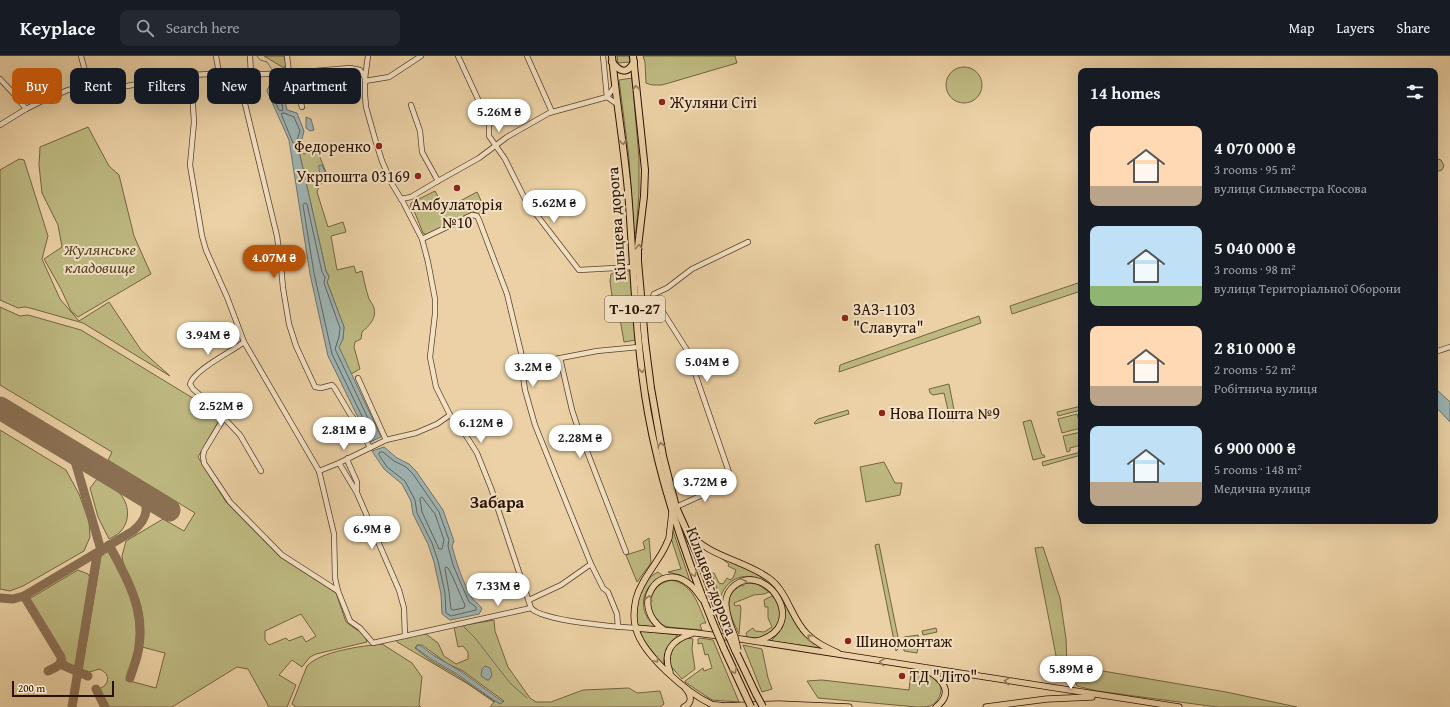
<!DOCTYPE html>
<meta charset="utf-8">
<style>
:root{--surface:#171b24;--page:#242831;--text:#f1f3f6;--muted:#9ea1a6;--line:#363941;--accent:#b45309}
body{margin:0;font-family:"Gentium Book Plus",serif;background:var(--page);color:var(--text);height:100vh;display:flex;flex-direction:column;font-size:15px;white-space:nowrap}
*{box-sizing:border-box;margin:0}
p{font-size:13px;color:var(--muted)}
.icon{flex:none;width:22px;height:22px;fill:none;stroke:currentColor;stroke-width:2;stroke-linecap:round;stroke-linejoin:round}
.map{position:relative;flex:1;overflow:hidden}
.drawer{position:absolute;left:1078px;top:12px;width:360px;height:456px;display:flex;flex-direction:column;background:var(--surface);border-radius:8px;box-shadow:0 4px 16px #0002}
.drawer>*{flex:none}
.guide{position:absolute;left:12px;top:12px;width:380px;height:36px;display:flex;gap:8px}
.scale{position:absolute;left:12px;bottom:10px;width:102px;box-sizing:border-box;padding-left:4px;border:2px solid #2b1001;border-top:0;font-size:11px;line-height:14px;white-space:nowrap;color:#2b1001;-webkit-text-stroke:3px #f2e1c4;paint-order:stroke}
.price{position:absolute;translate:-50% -34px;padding:0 9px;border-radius:14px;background:#fff;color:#222;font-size:13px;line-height:26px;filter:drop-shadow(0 1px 2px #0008)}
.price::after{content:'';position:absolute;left:50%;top:24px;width:12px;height:9px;margin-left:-6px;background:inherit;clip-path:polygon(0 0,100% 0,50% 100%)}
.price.selected{background:var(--accent);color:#fff}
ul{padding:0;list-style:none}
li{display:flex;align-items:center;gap:12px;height:100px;padding:0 12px}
li span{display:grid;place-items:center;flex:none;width:112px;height:80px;border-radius:8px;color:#555}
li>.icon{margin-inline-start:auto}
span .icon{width:48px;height:48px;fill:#fffc;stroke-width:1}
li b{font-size:17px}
h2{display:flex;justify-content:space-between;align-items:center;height:48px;padding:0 12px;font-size:17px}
.pill{padding:0 14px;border-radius:8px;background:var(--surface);box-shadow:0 4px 16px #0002;font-size:14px;line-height:36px}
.pill.selected{background:var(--accent);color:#fff}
header{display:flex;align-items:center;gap:24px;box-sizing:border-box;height:56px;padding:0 20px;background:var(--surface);border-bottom:1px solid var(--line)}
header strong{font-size:19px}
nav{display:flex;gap:22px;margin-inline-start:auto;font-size:14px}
.search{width:280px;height:36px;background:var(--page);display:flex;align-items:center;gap:10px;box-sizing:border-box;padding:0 14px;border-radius:8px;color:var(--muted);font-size:15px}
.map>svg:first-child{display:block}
</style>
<header>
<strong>Keyplace</strong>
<div class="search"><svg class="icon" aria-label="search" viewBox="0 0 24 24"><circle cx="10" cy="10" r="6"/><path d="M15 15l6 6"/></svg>Search here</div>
<nav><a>Map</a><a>Layers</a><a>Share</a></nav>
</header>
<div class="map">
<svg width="1450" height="651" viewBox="0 0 1450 651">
<rect width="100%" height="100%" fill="#ebd1a5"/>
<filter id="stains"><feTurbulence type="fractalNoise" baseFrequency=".005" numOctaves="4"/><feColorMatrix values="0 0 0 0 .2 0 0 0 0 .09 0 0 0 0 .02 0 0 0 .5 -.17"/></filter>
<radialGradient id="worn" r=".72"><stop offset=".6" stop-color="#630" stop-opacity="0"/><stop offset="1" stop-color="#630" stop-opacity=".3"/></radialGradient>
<g fill="#beb981" stroke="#746441" fill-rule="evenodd">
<polygon points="264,0 284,0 286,8 284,12"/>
<polygon points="617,0 629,0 630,6 618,7"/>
<polygon points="643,0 735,0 737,7 662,29 652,29 646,27 645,6"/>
<circle cx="964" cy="29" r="18"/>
<polygon points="632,22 639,102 639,137 636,177 634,177 629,102 619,24"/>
<polygon points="88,71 109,110 119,119 134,180 151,218 78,261 71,255 61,233 44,203 62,191 58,169 42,137 39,109 40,91"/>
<path d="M317 94 328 121 327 126 320 128 317 136 328 171 343 166 346 176 331 180 337 214 354 210 356 217 362 215C364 224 366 234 369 243 371 246 373 249 374 252 377 262 369 270 362 276L361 283 355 286 354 291 360 313 351 318 338 291 343 283 344 271 327 226 329 220 326 215 299 95 304 98Z"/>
<polygon points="19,103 24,104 48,180 42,203 60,243 79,265 109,246 141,294 170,320 83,267 30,252 24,251 18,252 0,244 0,114"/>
<polygon points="1438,103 1441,104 1444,110 1442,114 1435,116 1435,104"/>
<polygon points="435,135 445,153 477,136 486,155 478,159 474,156 471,156 470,158 427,179 423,177 415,157 410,150 411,147"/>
<polygon points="618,215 631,215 636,284 624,286 620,263 615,263 610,225 611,218"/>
<polygon points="1081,226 1081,235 1012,258 1010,250"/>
<path d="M0 251 20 260 28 259 81 274 219 358 221 361 198 401 226 446 280 501 336 537 346 566 357 574 361 575 365 579 367 586 316 598 310 601 302 611 292 604 279 619 296 629 287 651H269L248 613 237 611 172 651H107L98 633C110 630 111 617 99 613L90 616 82 614 101 500 109 495C127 528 141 555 135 594 133 604 129 614 126 624L156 632 165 597 142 591C144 576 144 562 140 547 136 535 122 510 122 500 123 495 125 490 126 485L163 463 184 475 195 457 108 404 112 396 0 329ZM301 558 316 580 306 586 302 580 289 585 286 582 269 589 265 584V575Z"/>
<polygon points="979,260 981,267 839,316 840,309"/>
<polygon points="949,328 956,364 953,365 950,363 944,337 933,339 930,337 929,333"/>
<polygon points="1081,350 1081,354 1058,360 1057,356"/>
<polygon points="848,354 849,358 815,368 814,367 818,363"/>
<polygon points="1077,358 1081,372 1062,377 1058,363"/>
<polygon points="1031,364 1042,399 1044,399 1045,401 1033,404 1023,366"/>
<polygon points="0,374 66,414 79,438 89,465 90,481 84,495 23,530 10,535 0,533"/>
<polygon points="1081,376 1081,389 1070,392 1070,395 1067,396 1063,380"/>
<polygon points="1081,396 1081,399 1043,410 1042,406"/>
<polygon points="884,406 895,427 902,427 900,439 866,446 860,411"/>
<path d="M97 423C103 427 110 430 116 434 129 444 132 464 120 476 117 479 113 481 109 483L98 461 90 432Z"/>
<polygon points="672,472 690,525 680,519 668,516 681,513 671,482"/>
<polygon points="649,482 651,507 637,526 626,499 645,493 643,486"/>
<polygon points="879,488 900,591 896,595 875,489"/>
<polygon points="1043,491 1060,542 1066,583 1067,608 1058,610 1035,492"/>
<path d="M718 500 755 517 774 531 821 592 771 585C816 543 738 490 720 542L712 518V517H714L719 527 723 528 727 522 730 524 733 522 736 514 728 510 729 508Z"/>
<polygon points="78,514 88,518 90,521 75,611 68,608 29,543"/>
<path d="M658 516 663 520C647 527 638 544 647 561 649 565 653 568 654 571L636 569C635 549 638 526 658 516Z"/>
<path d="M672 524C694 529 698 549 706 567H703L700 569 702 574 668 571C643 565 644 528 672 524Z"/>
<path d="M747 527 757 528 769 536 764 538 754 539 734 547 735 550 740 549 741 553 739 578C729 557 719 537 747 527Z"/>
<polygon points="772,540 777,545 782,558 774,575 758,582 747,581 746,578 747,576 753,572 755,575 764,576 772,571 768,562 768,551 765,551 764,544"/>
<polygon points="494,564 495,575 508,611 530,642 536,646 551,646 583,634 629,632 637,637 660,635 664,648 660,651 490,651 495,645 501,648 504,645 463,615 448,608 422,589 417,589 415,592 430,604 456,619 494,645 494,646 468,628 397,586 396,583 422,578 426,578 438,587 444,600 456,608 468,603 468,596 463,590 458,591 454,571"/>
<polygon points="936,572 937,576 923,579 922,575"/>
<path d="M643 575 678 579C668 587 663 596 664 611L640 579 641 576Z"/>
<polygon points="918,579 920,588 918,591 917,597 904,595 904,581"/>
<path d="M687 582 693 583 692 593 695 613 682 623 669 608C672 592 673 589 687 582Z"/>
<path d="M700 582 713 584 739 646 712 644 685 626V625C691 621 697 616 703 612L704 615 712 612 708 598 705 599 702 587 698 588V583Z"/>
<path d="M382 588 412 607 422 621 419 649 421 651H295V650L292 648 307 610C321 595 362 590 382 588Z"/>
<polygon points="743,589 762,593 768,622 772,633 762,636"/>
<polygon points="1081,613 1091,613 1226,636 1297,651 1217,651 1097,635 1077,630 1074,623 1076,616"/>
<path d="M911 617C918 618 932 618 938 624 945 632 939 647 930 650 926 651 921 651 917 651L818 642 807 625 822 624 909 634Z"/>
</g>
<g fill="#9eb4b3" stroke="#70726c">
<polygon points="271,25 281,27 287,54 297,57 304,75 299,95 326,215 329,221 327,226 344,271 343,283 339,291 381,381 370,386 328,300 310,218 289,84 267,35"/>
<polygon points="306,61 311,63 314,74 310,75 306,72"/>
<path d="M319 109H322L326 118V121L324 122C320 119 318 113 319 109Z"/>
<polygon points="1435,332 1450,346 1450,366 1435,350"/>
<path d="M384 391 397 402 409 408 416 415 443 454 454 485 452 490C456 506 463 527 472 542 475 547 479 547 482 553L479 558 450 564 442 558 441 538 434 506 428 488 413 458 411 445 402 428 384 413 372 395Z"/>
<polygon points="417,589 421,590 433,599 462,616 503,646 501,648 495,645 457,618 431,603 416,592"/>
<polygon points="485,610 490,612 492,619 489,624 487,624 481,620 482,613"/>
</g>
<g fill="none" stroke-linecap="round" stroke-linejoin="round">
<g stroke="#64625a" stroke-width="1">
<polygon points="274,30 278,31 283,53 282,55 279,54 271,36"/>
<polygon points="282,57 284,57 294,61 300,75 296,87 293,87 282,60"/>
<polygon points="305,147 307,148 322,216 325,221 324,227 340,272 339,281 335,293 375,377 373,380 371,379 332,298 314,217 303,149"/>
<polygon points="380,396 383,396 394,405 406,411 413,418 439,456 449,484 448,490 453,509 469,546 476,551 476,554 451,560 446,557 445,537 438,505 432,487 417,457 415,444 405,425 387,411 379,399"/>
<polygon points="422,441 435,458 444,484 442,493 439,493 422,456 420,443"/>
<path d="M446 511 448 512C455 524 459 537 465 549L464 552 453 554 451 553 449 536 445 513Z"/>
</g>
<g stroke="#70726c" stroke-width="1">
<polyline points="257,0 260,4 267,6 273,15"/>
<polyline points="274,19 275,25"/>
<polyline points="463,568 464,571 475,582 510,627 527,642"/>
</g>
<g stroke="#8b7053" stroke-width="9">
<polyline points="72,395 101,494"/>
<path d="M109 489C126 520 145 553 139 590 138 601 133 612 130 622"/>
<path d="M24 540 61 601C63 609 54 612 48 615"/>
<path d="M0 542 13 543 24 540 133 475C148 463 152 447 135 434"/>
<polyline points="60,608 88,620"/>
<polyline points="96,633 105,651"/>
<polyline points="72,651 97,499 100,495"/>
</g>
<polyline stroke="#8b7053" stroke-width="23" points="0,352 169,454"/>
<g stroke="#5b402a" stroke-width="6">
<g id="minor">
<polyline points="81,0 89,30"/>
<polyline points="216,0 219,17"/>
<polyline points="250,0 251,18"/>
<polyline points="287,0 289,17"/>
<path d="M368 0 365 22V39L366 51 375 83 382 105 392 128 403 146 422 183 428 206 435 243V258L430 301 436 331 450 359 465 378 477 397 491 432 531 552C542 565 617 571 635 572"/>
<polyline points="458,0 489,67 489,80 505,103 526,145 579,214 633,211"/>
<polyline points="527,0 552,56"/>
<polyline points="603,0 607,41"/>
<polyline points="292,17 302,51"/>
<polyline points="191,19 194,66 190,109 202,180 206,194 227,241 244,286 319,415 334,478 335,522 338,535 350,565 360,572 373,587 531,552"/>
<polyline points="238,19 277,180 281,210 283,232 289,268 296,290 315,331 321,332 332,329 334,331 350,358 358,368 370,392"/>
<polyline points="0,23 15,39 26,53"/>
<polyline points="365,25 389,21 421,0"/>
<polyline points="607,41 617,48"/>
<polyline points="411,49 420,75 422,96 438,125"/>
<polyline points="0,69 26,53 44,44 68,34 89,30 121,31 191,19 210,18 238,19 292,17 350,12 360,14 363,18 365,22"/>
<polyline points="401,143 411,141 438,125 479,102 507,81 549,57 607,41 615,30"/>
<polyline points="422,183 472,159 477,160 479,164 507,238 524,309 523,320 525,334 535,369 591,508 603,532 608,536 617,558 618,571"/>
<polyline points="651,245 654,238 667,232 692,213 748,186"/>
<polyline points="642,246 653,245 661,253 687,294 731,422 728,429 720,431 676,451"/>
<path d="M244 286C231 296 194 314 190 328L193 333 222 358 224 362 240 379 261 415"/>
<polyline points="1435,296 1450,291"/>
<polyline points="560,302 572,354 578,372 626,496"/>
<polyline points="524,309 597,295 639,291"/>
<polyline points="358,322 386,384"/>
<polyline points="224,362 204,395 203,400 204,407 230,446 282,499 338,535"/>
<polyline points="348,402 348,406 357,426 357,435"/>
<polyline points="339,407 357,437 399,534 404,552 405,580"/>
<polyline points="319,415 339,407 386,384 416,377 437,368 450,359"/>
<polyline points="529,544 561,529 591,508"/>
</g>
</g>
<g stroke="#2b1001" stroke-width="7">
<g id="major">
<path d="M672 456 669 482 666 489C658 507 641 523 636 543 634 552 633 564 636 573 643 599 686 636 711 648 714 649 719 649 723 650"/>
<path d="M688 475C707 501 745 504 770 523 788 537 791 562 807 578 816 587 827 592 838 597"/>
<path d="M730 568C726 554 721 540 735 529 767 505 811 571 757 585"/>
<polyline points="635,572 696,577 734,582 1179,651"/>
<path d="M664 574C628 549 659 505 688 527 694 531 698 537 702 543"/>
<path d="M926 614C942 622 955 637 936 651"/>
<path d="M670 616C662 596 672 584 691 578"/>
<polyline points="720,650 779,648 849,651"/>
<path d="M684 651C693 647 691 639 686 633"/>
<polyline points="986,651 1047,643 1092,641"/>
</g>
</g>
<g stroke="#2b1001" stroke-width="8">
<g id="highway">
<path d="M612 0C616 45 624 90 628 135 634 209 635 284 648 357 661 430 685 499 713 567"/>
<polyline points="633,0 645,114 644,140 638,191 638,205 645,285 651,332 663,400 676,451 698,500 723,567"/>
<path d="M612 6C620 16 627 19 634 6"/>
<polyline points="724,593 744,636"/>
<polyline points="735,594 756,638"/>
</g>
</g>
<use href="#minor" stroke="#f2e1c4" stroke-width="4.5"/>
<use href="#major" stroke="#ebd1a5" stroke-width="5.5"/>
<use href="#highway" stroke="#ebd1a5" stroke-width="6"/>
<g stroke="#2b1001" stroke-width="7" stroke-linecap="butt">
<polyline id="major-bridge" points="730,568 735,581 738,594"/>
</g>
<g stroke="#2b1001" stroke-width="8" stroke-linecap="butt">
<g id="highway-bridge">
<polyline points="713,567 724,593"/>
<polyline points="723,567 735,594"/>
<polyline points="744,636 751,651"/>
<polyline points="756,638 763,651"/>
</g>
</g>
<use href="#major-bridge" stroke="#ebd1a5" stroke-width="5.5"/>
<use href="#highway-bridge" stroke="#ebd1a5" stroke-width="6"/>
</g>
<defs><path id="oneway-chevron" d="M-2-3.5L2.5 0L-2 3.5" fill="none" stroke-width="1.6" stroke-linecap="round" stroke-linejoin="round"/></defs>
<g stroke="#957a5b">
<use href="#oneway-chevron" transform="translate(636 32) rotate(-96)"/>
<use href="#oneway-chevron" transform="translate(623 86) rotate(83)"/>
<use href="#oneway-chevron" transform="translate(639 191) rotate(-87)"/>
<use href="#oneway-chevron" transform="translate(642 314) rotate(84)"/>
<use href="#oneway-chevron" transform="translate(661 389) rotate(-101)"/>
<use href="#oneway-chevron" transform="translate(694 518) rotate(69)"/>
<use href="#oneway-chevron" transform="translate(744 526) rotate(-15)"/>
<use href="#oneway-chevron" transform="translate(649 542) rotate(-78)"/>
<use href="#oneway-chevron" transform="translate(810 581) rotate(-139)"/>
<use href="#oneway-chevron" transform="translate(656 604) rotate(49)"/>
<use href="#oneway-chevron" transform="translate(882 606) rotate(-172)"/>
<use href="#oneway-chevron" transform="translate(734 615) rotate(65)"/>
<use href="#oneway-chevron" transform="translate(1007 625) rotate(-171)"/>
</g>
<g fill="#8f2418" stroke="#f2e1c4" stroke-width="1.5">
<circle cx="662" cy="46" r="4"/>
<circle cx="379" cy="90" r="4"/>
<circle cx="418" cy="120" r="4"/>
<circle cx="457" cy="132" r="4"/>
<circle cx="845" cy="262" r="4"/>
<circle cx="882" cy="357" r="4"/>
<circle cx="848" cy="585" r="4"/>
<circle cx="902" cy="620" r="4"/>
</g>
<g text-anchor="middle" stroke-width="4" stroke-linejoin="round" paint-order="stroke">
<rect fill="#f2e1c4" stroke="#674f3c" stroke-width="1" x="605" y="240" width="60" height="26" rx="3"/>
<g font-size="15" font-weight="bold" fill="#2b1001">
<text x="635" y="258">Т-10-27</text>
</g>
<g font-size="16" fill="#2b1001" stroke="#f2e1c4" text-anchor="start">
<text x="670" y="52">Жуляни Сіті</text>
<text x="371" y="96" text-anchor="end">Федоренко</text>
<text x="410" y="126" text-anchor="end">Укрпошта 03169</text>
<text x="457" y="154" text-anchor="middle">Амбулаторія<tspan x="457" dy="18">№10</tspan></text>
<text x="853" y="259">ЗАЗ-1103<tspan x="853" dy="18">"Славута"</tspan></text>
<text x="890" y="363">Нова Пошта №9</text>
<text x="856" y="591">Шиномонтаж</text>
<text x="910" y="626">ТД "Літо"</text>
</g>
<g font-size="16" fill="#2b1001" stroke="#f2e1c4">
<text transform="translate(616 168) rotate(-94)" y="6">Кільцева дорога</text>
<text transform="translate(712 525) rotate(69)" y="6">Кільцева дорога</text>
</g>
<g font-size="16" font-style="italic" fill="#574327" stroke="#f2e1c4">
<text x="100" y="199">Жулянське<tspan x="100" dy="18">кладовище</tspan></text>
</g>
<g font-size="17" font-weight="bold" fill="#2b1001" stroke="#f2e1c4">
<text x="497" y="452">Забара</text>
</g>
</g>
<rect width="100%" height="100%" filter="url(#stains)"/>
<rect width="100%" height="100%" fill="url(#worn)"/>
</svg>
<div class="scale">200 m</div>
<b class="price" style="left:499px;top:77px">5.26M ₴</b>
<b class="price" style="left:554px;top:168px">5.62M ₴</b>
<b class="price selected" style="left:274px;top:223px">4.07M ₴</b>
<b class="price" style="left:208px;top:300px">3.94M ₴</b>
<b class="price" style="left:707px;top:327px">5.04M ₴</b>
<b class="price" style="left:533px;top:332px">3.2M ₴</b>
<b class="price" style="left:221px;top:371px">2.52M ₴</b>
<b class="price" style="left:481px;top:388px">6.12M ₴</b>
<b class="price" style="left:344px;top:395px">2.81M ₴</b>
<b class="price" style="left:580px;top:403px">2.28M ₴</b>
<b class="price" style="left:705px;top:447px">3.72M ₴</b>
<b class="price" style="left:372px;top:494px">6.9M ₴</b>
<b class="price" style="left:498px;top:551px">7.33M ₴</b>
<b class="price" style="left:1071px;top:634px">5.89M ₴</b>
<div class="guide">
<a class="pill selected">Buy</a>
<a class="pill">Rent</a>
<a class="pill">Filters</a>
<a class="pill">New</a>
<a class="pill">Apartment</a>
</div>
<section class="drawer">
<h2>14 homes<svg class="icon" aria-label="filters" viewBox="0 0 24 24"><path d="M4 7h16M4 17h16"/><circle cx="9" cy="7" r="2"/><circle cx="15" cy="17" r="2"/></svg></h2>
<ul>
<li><span style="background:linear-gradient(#ffd9b3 75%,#b9a48a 0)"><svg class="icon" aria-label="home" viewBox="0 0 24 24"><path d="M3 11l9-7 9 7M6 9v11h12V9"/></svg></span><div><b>4 070 000 ₴</b><p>3 rooms · 95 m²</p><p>вулиця Сильвестра Косова</p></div></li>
<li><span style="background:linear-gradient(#bfe0f5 75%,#8fb573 0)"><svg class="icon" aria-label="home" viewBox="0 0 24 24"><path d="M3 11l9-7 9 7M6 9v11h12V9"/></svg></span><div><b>5 040 000 ₴</b><p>3 rooms · 98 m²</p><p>вулиця Територіальної Оборони</p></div></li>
<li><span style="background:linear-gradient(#ffd9b3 75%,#b9a48a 0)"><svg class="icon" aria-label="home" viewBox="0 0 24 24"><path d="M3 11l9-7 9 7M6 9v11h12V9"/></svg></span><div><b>2 810 000 ₴</b><p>2 rooms · 52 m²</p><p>Робітнича вулиця</p></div></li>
<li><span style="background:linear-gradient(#bfe0f5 70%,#b9a48a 0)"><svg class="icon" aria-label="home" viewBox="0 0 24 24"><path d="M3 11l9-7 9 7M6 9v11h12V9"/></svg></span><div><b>6 900 000 ₴</b><p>5 rooms · 148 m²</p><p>Медична вулиця</p></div></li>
</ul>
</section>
</div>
